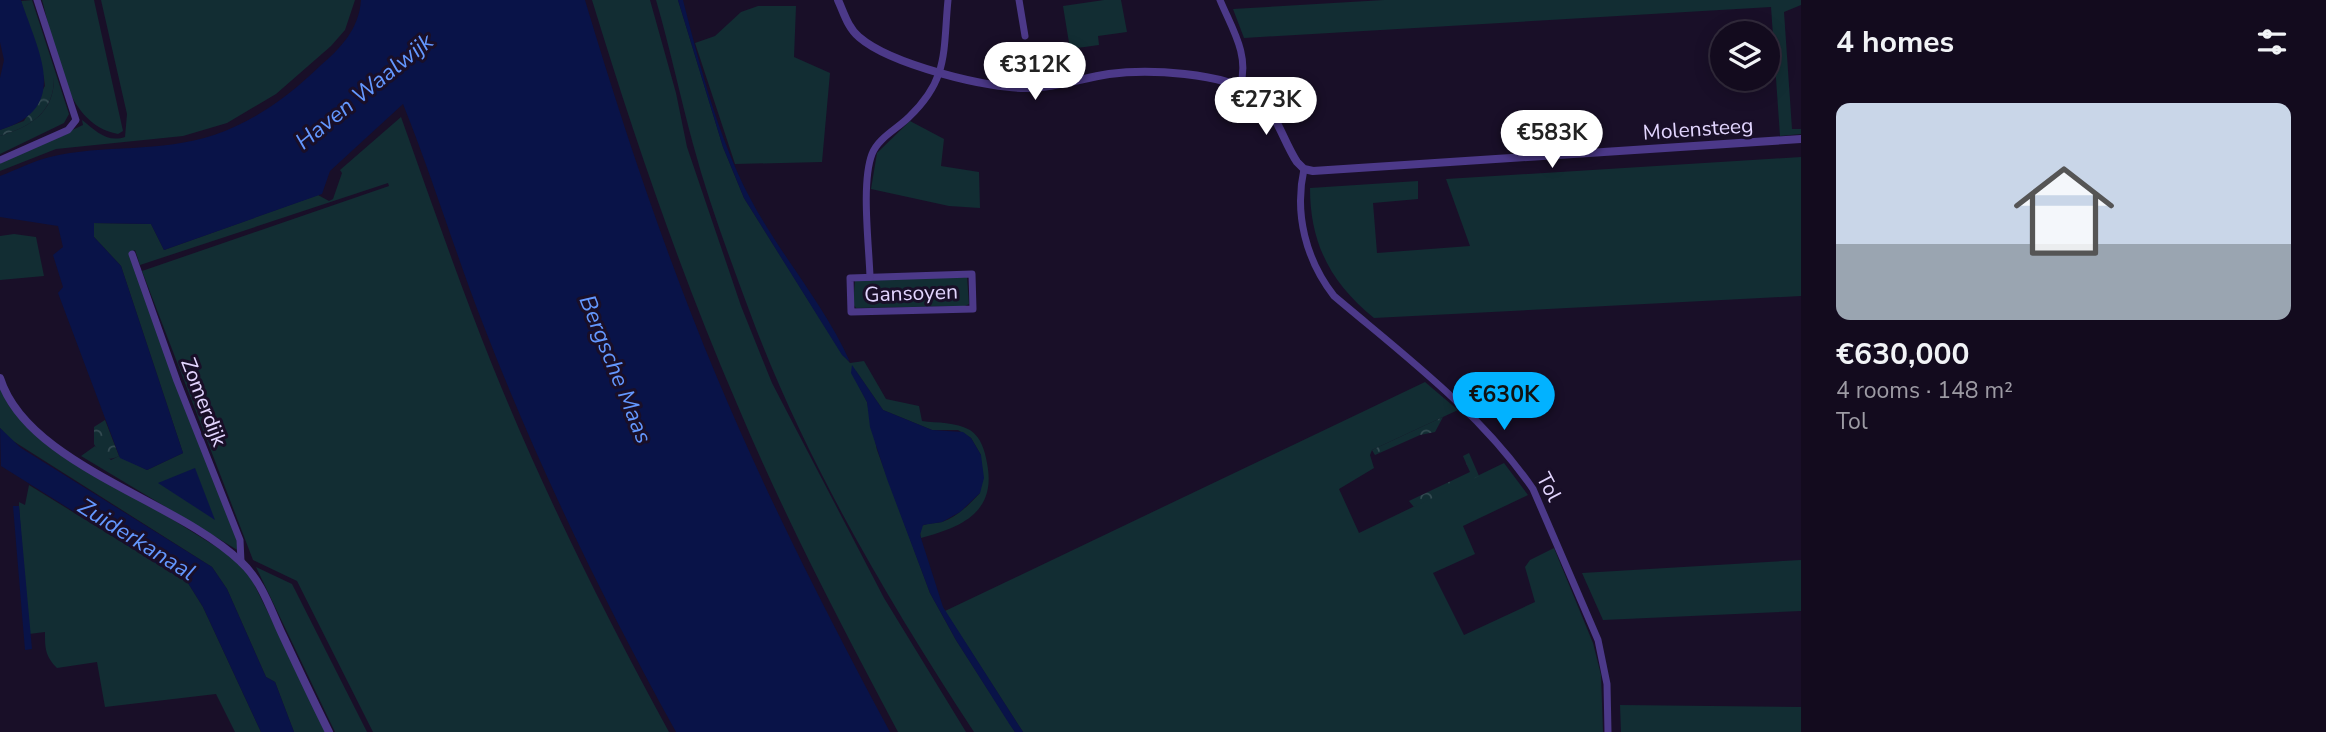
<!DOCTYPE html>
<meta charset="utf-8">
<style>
:root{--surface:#130b1e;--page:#1c1427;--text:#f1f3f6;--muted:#9d9ba4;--line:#322b3c;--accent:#02b2ff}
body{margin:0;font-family:"Nunito Sans",sans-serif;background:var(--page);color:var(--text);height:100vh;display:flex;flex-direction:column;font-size:26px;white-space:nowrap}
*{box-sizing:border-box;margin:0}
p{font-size:23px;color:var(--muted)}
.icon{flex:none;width:38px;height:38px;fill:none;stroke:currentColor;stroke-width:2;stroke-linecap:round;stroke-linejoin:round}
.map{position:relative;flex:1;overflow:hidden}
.details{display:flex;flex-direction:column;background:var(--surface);width:525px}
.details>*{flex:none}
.controls{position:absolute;left:1710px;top:21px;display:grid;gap:14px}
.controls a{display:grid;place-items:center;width:70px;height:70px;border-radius:50%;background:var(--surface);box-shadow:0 4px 18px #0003,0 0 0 2px var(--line);font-size:35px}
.price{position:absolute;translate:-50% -60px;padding:0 16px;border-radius:24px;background:#fff;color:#222;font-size:23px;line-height:46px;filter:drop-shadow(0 2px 4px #0008)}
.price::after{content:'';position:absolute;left:50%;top:42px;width:21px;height:16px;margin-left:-10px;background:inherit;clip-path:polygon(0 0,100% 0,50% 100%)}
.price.selected{background:var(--accent);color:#111}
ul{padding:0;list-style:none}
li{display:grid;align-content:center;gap:14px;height:371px;padding:0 35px}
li+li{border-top:2px solid var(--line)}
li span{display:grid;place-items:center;height:217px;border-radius:14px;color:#555}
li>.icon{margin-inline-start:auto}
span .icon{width:126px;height:126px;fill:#fffc;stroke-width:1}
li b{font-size:30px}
h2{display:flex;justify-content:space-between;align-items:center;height:84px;padding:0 35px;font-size:30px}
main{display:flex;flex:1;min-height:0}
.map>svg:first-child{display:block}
</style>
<main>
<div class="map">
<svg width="1801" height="732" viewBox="0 0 1801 732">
<defs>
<pattern id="forest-crowns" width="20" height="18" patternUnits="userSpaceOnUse" patternTransform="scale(1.75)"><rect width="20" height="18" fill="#122d33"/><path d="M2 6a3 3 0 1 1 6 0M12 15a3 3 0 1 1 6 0" fill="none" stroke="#344b52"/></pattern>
</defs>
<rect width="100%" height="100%" fill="#190f28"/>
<g fill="#122d33">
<path d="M32 0 69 114 64 123 0 154V136C31 126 54 113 54 78H44L21 1Z"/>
<path d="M42 0H94L123 131 118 134C63 124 55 45 42 0Z"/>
<path d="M101 0H355L345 30 331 46 276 94 227 123 183 136 56 149 0 171V163L83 125 82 120C96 131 107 143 125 137L127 114Z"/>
<path d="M592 0H650L676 93 687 147 741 306 772 383 884 598 966 732H898C841 625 784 516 737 404 680 272 634 137 592 0Z"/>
<path d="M656 0H678L723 147 744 198 842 354 850 363 864 361 886 399 919 406 922 421C937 423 956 422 970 430 981 437 985 451 987 463 997 513 961 527 921 538L919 528C927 522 933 524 942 522 957 517 970 504 980 493L981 455 971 438 958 430H932L883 410 856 371 852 373 867 402 877 450 930 593 956 640 1015 732H974C887 599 804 459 749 310 729 256 708 200 693 144 680 96 670 48 656 0Z"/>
<polygon points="1104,0 1121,0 1127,32 1098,36 1099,45 1070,49 1063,6"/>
<polygon points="1384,0 1801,0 1801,5 1784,12 1792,129 1801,129 1801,134 1780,136 1771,7 1244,38 1233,9"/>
<polygon points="758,6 796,6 794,57 830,73 822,162 735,164 695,43 715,36 741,12"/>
<path d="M401 117C431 201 460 285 493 367 544 493 604 613 669 732H373L297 581 253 560 142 271 389 186 388 183 140 265 135 250 131 252 244 554 81 456 95 446 111 460 119 456 147 470 183 453 121 266 94 237 93 223 151 224 164 250 318 195 329 201 333 199 342 173 340 170Z"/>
<polygon points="910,121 944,139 941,166 979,172 980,208 949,206 871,189 877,153"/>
<path d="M1801 157V296L1374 318C1331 283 1310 244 1310 188L1418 181V199L1373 203 1377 253 1470 246 1446 179Z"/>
<polygon points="14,234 36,237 44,276 0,280 0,236"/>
<polygon points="967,277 969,304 965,306 856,308 853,304 855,280"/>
<polygon points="1425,382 1458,410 1372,450 1370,455 1374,468 1339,489 1359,533 1504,463 1528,495 1463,526 1475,554 1433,573 1464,635 1535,602 1525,567 1530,560 1554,548 1593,643 1601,675 1603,732 1023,732 945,611"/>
<polygon points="0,386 9,406 35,434 236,559 252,580 327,732 294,732 275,682 266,677 227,589 212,567 10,439 0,428"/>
<path d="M29 485 188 583 203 607 261 732H235L216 694 105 707 97 662 57 668C45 656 45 648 45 632L29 634 27 620 19 506V502L25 505Z"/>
<polygon points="1801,560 1801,611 1603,620 1582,573"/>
<polygon points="256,567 292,584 367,732 335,732"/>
<polygon points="1620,705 1801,707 1801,732 1621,732"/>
</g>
<g fill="url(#forest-crowns)">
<path d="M54 77C54 113 31 126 0 136V130L24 121 45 86 44 78Z"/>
<polygon points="1443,417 1435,432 1420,435 1375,455 1372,450"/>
<path d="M105 420 119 456C105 463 101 455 94 444V427Z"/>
<polygon points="1469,453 1479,476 1414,507 1409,501 1470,472 1463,456"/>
</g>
<g fill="#091348">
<path d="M0 0H21C38 52 72 108 0 130V78L4 60 0 42Z"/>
<path d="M361 0H585C623 127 665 253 716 375 767 497 827 615 890 732H676C603 600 537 464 483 324 455 252 432 176 403 104L330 171 322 194 164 250 151 224 94 223V237L121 266 183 453 147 470 120 458 58 293 63 287 53 255 63 247 58 226 0 217V176C16 170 33 161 50 157 103 144 161 153 214 135 255 121 289 96 320 66 341 48 359 29 361 0Z"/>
<path d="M678 0H683C700 66 718 137 750 198 780 255 825 305 850 362L842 355 744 198 723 147Z"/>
<polygon points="852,365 883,410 932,430 963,432 971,438 981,455 984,478 980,493 960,512 942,522 923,525 920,535 943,607 1023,732 1015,732 1010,725 956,640 930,593 887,479 870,427 867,402 851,373"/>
<polygon points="0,428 21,448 212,567 227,589 266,677 275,682 294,732 261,732 203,607 188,583 1,466"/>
<polygon points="195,468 215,520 158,483"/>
<polygon points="13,506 19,506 32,649 25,650"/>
</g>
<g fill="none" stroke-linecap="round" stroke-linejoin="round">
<g stroke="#4c3989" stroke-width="7">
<polyline points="1019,0 1025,36"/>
<path d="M1220 0C1232 29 1250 55 1240 87"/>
<polyline points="0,160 68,130 76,120 37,0"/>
<path d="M1304 169C1294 214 1306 260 1334 296 1405 356 1480 412 1533 489L1598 640 1607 684 1608 732"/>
<polyline points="132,254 177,381 240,540 241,562"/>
<polygon points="972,274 973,309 851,312 850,278"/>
<path d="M870 277C869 245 861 183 872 154 878 138 897 129 909 117 949 79 943 51 948 0"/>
</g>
<g stroke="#4c3989" stroke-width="8">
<path d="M838 0C844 13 848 28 859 37 890 64 990 90 1031 88 1057 87 1083 78 1109 74 1147 69 1224 72 1255 95 1276 110 1283 141 1297 162L1304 169 1313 171 1801 139"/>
<path d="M0 378C27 465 177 500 241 562 262 581 271 611 283 636 298 668 313 700 329 732"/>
</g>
</g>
<g text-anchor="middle" stroke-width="6" stroke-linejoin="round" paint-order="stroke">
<g font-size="21" fill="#e3d6ff" stroke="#190f28">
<text transform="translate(1698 129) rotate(-4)" y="7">Molensteeg</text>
<text transform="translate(911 293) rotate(-2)" y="7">Gansoyen</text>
<text transform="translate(204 402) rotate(69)" y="7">Zomerdijk</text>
<text transform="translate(1549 487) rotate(62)" y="7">Tol</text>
</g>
<g font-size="23" font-style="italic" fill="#6498ff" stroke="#190f28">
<text transform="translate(364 91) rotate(-39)" y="8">Haven Waalwijk</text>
<text transform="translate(616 369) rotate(68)" y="8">Bergsche Maas</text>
<text transform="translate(137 539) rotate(32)" y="8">Zuiderkanaal</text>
</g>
</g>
</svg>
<div class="controls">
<a><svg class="icon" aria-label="layers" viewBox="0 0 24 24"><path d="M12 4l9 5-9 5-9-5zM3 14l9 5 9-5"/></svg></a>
</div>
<b class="price" style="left:1035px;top:102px">€312K</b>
<b class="price" style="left:1266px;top:137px">€273K</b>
<b class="price" style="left:1552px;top:170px">€583K</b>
<b class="price selected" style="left:1504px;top:432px">€630K</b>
</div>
<section class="details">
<h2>4 homes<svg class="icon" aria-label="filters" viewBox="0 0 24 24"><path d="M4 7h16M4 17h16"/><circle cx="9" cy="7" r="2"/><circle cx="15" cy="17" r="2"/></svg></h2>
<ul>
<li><span style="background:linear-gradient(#c9d6e8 65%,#9aa5b1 0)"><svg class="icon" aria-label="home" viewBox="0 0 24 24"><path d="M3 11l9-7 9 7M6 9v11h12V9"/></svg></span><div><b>€630,000</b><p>4 rooms · 148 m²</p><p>Tol</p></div></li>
</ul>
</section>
</main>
